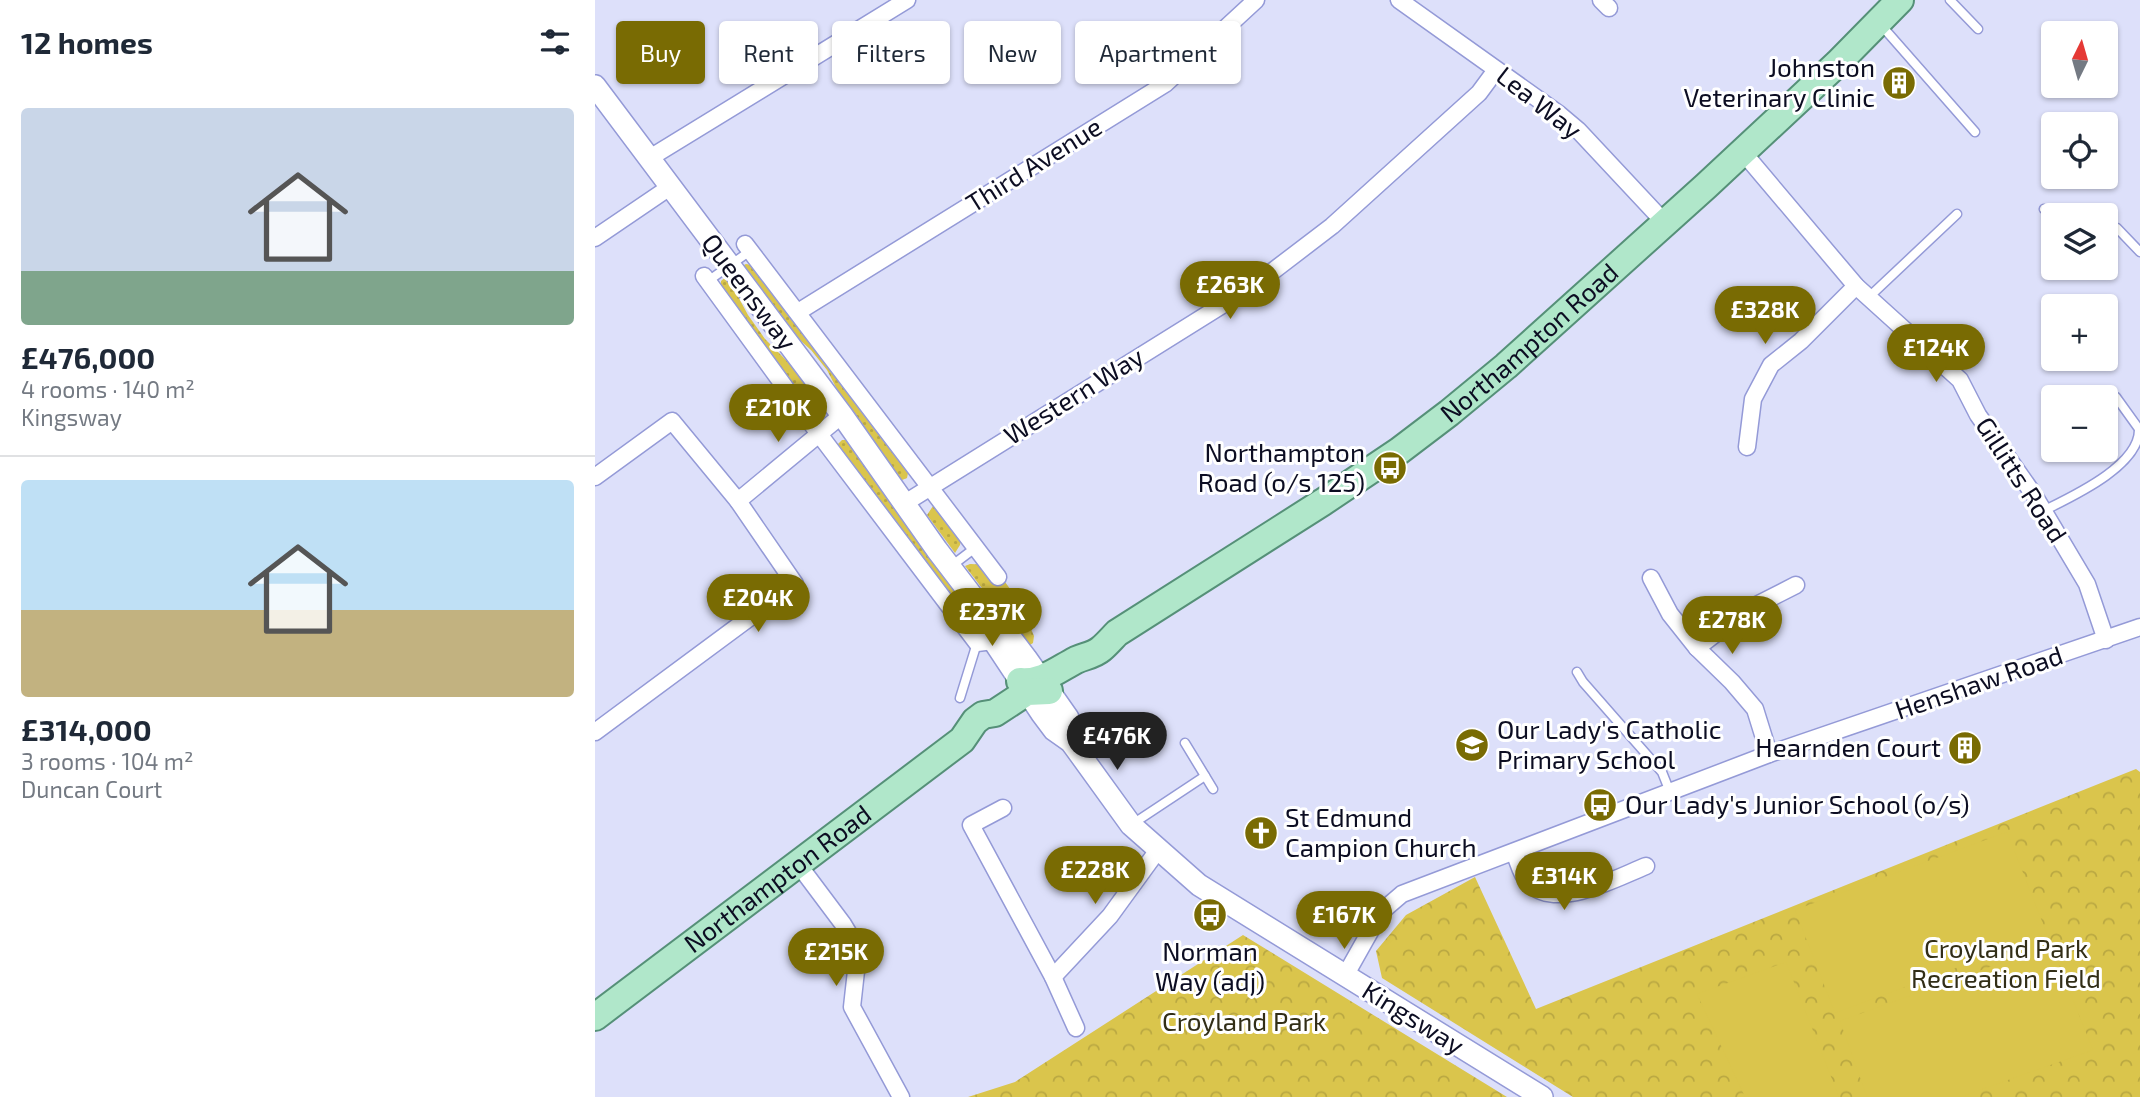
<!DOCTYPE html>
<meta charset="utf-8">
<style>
:root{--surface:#fff;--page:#f2f2f3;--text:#1f2937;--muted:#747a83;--line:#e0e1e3;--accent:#796b03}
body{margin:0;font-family:"Exo 2",sans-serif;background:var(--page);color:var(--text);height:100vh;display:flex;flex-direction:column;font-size:26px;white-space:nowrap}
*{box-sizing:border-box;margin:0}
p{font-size:23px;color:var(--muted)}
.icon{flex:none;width:38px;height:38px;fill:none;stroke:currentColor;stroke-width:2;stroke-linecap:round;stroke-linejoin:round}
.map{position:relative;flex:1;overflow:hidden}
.panel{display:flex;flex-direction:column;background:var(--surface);width:595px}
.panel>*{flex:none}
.guide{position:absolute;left:21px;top:21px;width:665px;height:63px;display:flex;gap:14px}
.needle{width:46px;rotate:5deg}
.tools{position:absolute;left:1446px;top:21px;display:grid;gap:14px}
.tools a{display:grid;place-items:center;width:77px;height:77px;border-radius:7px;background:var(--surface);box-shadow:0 2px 5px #0004;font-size:35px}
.price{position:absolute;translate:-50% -60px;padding:0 16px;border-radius:24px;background:var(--accent);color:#fff;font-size:23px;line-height:46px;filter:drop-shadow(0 2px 4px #0008)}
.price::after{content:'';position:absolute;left:50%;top:42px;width:21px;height:16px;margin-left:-10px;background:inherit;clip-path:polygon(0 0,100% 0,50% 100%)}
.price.current{background:#222;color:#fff}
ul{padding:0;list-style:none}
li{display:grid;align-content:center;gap:14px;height:371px;padding:0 21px}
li+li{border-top:2px solid var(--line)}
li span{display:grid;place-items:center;height:217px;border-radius:7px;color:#555}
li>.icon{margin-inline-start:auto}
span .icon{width:126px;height:126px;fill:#fffc;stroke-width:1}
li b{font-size:30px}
h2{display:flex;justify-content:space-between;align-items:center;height:84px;padding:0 21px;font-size:30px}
.chip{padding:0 24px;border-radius:7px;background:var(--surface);box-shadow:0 2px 5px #0004;font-size:24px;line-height:63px}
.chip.current{background:var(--accent);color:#fff}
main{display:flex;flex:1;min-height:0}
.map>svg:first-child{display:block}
</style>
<main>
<section class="panel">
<h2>12 homes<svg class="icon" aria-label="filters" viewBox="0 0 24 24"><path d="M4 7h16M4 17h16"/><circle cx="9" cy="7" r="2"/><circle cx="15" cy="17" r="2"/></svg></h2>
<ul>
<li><span style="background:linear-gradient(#c9d6e8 75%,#7fa58c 0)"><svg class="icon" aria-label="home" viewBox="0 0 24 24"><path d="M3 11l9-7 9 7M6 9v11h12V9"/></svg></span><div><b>£476,000</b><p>4 rooms · 140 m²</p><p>Kingsway</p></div></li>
<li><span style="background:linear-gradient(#bfe0f5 60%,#c2b280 0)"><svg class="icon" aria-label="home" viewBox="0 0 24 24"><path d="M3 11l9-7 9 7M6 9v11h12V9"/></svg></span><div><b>£314,000</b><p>3 rooms · 104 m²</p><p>Duncan Court</p></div></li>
</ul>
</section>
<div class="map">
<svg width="1545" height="1097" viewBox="0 0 1545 1097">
<defs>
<pattern id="grass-dots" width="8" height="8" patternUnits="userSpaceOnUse" patternTransform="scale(1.75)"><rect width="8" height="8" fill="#dac54c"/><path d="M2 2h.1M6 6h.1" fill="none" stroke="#baa842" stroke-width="1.8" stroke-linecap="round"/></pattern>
<pattern id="park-crowns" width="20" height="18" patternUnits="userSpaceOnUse" patternTransform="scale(1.75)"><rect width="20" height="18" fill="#dac54c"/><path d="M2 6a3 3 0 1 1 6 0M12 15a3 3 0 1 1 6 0" fill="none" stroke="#baa842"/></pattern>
</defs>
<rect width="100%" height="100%" fill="#dde0fa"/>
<g fill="url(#grass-dots)">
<polygon points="151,264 162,266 314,468 312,478 307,480 302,476 251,407 232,370 216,350 187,324 145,267"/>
<polygon points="132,276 153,315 170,339 196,365 224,400 226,406 222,411 216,411 126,291 126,281"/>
<polygon points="247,440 252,440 303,505 385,631 378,630 244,451 243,444"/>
<polygon points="338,506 341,507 366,540 365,545 360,553 332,515"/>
<path d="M375 564C410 563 422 603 436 629L439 636 438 643 432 647 370 566Z"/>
</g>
<g fill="url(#park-crowns)">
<polygon points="1541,769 1545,772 1545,1097 978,1097 787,978 781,951 811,915 880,877 941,1009"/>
<polygon points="648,935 912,1097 373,1097 420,1082"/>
</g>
<g fill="#dac54c">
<polygon points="1412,832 1452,934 1240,1013 1200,910"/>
<polygon points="1456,945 1498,1050 1365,1097 1272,1097 1245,1021"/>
<polygon points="1191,962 1244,1097 1150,1097 1102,994"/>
</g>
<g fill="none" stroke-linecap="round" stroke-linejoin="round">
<g stroke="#949ad7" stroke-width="11">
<g id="service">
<polyline points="1355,0 1383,29"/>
<polyline points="1286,25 1380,132"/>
<polyline points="1449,209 1461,215"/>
<polyline points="1510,225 1522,228 1545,252"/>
<polyline points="113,281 155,251"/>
<polyline points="1274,297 1362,214"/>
<path d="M1448 511C1476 497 1545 466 1544 429L1521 397"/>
<polyline points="355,567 380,548"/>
<polyline points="982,672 988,682 1067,772 1075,792"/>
<polyline points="365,698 382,643"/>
<polyline points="590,743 618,789"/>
<polyline points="539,823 610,776"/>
</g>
</g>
<g stroke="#949ad7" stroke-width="19">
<g id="minor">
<polyline points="804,0 964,114 983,130 1070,223"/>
<polyline points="1006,0 1014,8"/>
<polyline points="1147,151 1261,286 1365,380 1383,415 1439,495 1492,584 1511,640"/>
<polyline points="53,159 312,0"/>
<polyline points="0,238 75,187"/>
<polyline points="150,244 403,577"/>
<polyline points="109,276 224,434 382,643 398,641"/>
<polyline points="203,312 570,84 661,0"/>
<polyline points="1152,447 1158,399 1176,365 1206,341 1261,286"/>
<polyline points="0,477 77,421 143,501 200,584 0,732"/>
<polyline points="143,501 247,415"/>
<polyline points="310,503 661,284 737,226 884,93 901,70"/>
<polyline points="1056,578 1075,614 1102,648 1137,682 1160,709 1174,754"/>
<polyline points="1102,648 1150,611 1201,585"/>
<polyline points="408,808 376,825 458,977 481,1028"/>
<path d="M919 852C923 861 926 875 933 882 960 912 1021 878 1051 866"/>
<polyline points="203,864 248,924 260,944 261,971 257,1007 306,1097"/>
<polyline points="750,976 786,912 807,894 1174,754 1545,627"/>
<polyline points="458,977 515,916 563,850"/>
</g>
</g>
<g stroke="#949ad7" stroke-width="24">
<g id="tertiary">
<polyline points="0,86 247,415 342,550 381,601 399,616 431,658 473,718 476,742"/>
<polyline points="383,608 386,622 447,714 459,730 476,742 536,825 604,885 947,1097"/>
</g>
</g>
<g stroke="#559078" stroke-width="30">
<g id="primary">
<path id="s1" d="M425 681C447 683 462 670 481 660 490 656 499 655 506 649 512 644 517 638 522 633L728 502 804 451 854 413 911 366 1111 186 1243 63 1305 0"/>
<path id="s2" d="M0 1017 367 740 380 721 388 715 400 713 432 692 454 691"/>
</g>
</g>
<use href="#service" stroke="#fff" stroke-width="8"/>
<use href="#minor" stroke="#fff" stroke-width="16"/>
<use href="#tertiary" stroke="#fff" stroke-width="21"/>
<use href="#primary" stroke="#b0e7ca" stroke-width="26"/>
</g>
<defs>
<g id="building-disc" transform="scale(1.75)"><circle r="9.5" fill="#796b03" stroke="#fff"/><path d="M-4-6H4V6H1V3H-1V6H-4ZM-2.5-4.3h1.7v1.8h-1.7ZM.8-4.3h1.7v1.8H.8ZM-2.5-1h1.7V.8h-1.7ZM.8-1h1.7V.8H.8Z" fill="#fff"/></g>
<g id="bus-disc" transform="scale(1.75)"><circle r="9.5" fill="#796b03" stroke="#fff"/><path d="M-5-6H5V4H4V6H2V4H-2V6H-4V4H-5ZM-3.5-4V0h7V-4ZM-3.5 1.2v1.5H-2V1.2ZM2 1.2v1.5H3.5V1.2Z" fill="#fff"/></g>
<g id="school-disc" transform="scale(1.75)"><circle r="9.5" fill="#796b03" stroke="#fff"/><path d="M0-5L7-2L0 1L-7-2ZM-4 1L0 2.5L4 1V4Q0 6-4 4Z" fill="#fff"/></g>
<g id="church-disc" transform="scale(1.75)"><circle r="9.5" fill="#796b03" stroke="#fff"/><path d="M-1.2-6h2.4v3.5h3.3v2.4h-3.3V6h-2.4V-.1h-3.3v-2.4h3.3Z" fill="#fff"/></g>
</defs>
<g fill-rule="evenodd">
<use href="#building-disc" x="1304" y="83"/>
<use href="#bus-disc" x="795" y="468"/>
<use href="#school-disc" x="877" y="745"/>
<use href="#building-disc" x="1370" y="748"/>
<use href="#bus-disc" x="1005" y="805"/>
<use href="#church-disc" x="666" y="833"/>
<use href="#bus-disc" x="615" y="915"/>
</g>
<g text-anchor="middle" stroke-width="6" stroke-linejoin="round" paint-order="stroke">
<g font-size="26" fill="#0c0d22" stroke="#fff" text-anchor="end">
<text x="1280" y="77">Johnston<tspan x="1280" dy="30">Veterinary Clinic</tspan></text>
<text x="770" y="462">Northampton<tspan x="770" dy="30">Road (o/s 125)</tspan></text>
<text x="902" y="739" text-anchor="start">Our Lady's Catholic<tspan x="902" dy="30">Primary School</tspan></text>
<text x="1346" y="757">Hearnden Court</text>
<text x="1030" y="814" text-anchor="start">Our Lady's Junior School (o/s)</text>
<text x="690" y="827" text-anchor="start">St Edmund<tspan x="690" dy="30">Campion Church</tspan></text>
<text x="615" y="961" text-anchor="middle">Norman<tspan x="615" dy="30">Way (adj)</tspan></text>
</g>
<g font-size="26" fill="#0c0d22" stroke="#fff">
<text transform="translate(944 103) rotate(38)" y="9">Lea Way</text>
<text transform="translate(439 165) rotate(-32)" y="9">Third Avenue</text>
<text transform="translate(154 292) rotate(53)" y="9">Queensway</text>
<text dy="9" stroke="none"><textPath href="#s1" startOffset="616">Northampton Road</textPath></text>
<text transform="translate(479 396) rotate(-32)" y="9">Western Way</text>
<text transform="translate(1426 480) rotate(57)" y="9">Gillitts Road</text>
<text transform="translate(1384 683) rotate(-19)" y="9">Henshaw Road</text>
<text dy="9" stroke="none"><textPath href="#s2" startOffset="229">Northampton Road</textPath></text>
<text transform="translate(818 1018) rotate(32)" y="9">Kingsway</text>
</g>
<g font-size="26" fill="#322e17" stroke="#fff">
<text x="1411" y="958">Croyland Park<tspan x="1411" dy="30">Recreation Field</tspan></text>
<text x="649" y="1031">Croyland Park</text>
</g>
</g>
</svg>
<div class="tools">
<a><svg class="needle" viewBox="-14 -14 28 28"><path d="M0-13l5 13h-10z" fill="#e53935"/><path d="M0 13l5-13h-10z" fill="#747a83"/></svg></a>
<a><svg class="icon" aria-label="locate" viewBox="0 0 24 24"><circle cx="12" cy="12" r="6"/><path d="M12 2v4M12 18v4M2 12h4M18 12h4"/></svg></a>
<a><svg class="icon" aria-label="layers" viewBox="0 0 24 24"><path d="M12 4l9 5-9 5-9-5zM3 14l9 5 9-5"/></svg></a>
<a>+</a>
<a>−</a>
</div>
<b class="price" style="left:635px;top:321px">£263K</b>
<b class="price" style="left:1170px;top:346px">£328K</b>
<b class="price" style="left:1341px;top:384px">£124K</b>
<b class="price" style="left:183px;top:444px">£210K</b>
<b class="price" style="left:163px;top:634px">£204K</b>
<b class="price" style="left:397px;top:648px">£237K</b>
<b class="price" style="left:1137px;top:656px">£278K</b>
<b class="price current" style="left:522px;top:772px">£476K</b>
<b class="price" style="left:500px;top:906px">£228K</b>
<b class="price" style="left:969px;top:912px">£314K</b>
<b class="price" style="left:749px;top:951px">£167K</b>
<b class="price" style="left:241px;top:988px">£215K</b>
<div class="guide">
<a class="chip current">Buy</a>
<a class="chip">Rent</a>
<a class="chip">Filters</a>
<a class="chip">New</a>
<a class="chip">Apartment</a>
</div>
</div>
</main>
